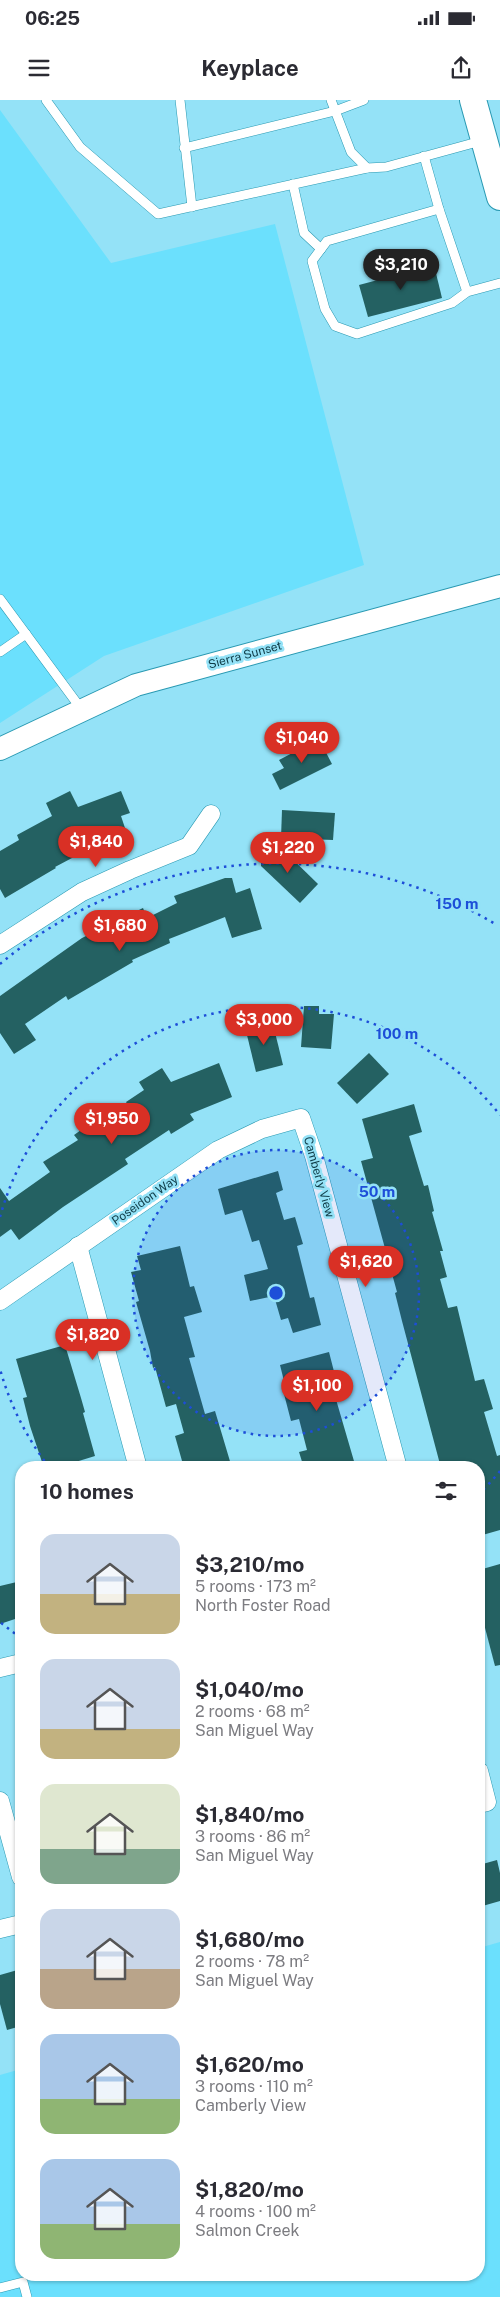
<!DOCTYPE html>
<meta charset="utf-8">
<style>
:root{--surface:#fff;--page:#f7f7f7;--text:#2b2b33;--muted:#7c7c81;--accent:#d93025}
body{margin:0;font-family:"Public Sans",sans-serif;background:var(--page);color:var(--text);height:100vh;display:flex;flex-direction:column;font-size:19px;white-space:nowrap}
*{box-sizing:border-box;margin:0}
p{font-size:16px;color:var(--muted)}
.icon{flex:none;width:28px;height:28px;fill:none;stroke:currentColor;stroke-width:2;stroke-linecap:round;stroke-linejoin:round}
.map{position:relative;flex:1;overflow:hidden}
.panel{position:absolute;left:15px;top:1361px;width:470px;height:820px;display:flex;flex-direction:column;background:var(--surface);border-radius:20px;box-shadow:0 1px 4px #0004}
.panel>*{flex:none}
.price{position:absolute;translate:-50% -42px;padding:0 11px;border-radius:18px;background:var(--accent);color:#fff;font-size:16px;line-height:32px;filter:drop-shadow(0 1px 2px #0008)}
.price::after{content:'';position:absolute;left:50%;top:30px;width:15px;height:11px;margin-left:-8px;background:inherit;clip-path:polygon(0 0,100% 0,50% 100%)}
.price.current{background:#222;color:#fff}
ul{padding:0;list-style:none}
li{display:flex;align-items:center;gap:15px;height:125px;padding:0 25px}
li span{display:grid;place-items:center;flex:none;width:140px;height:100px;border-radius:15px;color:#555}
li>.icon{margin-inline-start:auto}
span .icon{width:60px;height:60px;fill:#fffc;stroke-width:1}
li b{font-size:21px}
h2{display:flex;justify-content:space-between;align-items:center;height:60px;padding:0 25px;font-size:21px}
.status{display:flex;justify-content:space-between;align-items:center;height:35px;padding:0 25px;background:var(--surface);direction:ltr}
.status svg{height:14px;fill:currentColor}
header{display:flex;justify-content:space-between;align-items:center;height:65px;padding:0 25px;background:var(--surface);font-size:22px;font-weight:700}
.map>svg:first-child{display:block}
</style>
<div class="status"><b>06:25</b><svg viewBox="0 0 49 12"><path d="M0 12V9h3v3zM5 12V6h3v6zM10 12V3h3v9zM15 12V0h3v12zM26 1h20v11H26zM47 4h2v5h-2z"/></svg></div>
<header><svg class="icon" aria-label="menu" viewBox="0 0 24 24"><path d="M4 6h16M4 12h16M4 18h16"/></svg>Keyplace<svg class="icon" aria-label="share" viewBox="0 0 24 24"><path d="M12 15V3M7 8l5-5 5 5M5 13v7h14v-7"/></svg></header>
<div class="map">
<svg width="500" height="2197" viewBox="0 0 500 2197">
<rect width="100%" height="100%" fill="#94e2f7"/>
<g fill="#6be0fd">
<polygon points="0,10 111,163 275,124 364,465 104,556 0,623"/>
<polygon points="500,1842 500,2197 0,2197 0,1975 21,1969 21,2175 479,2175 479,1848"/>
</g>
<g fill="#246162">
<polygon points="434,165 442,198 368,217 359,185"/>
<polygon points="319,639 332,664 280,690 272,674 284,668 279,660"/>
<polygon points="70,691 78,707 121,691 130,713 121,716 126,731 87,746 89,749 55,767 56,768 5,798 0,789 0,751 19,740 17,735 52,716 46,703"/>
<polygon points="282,710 335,713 333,740 281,738"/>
<polygon points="277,744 318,784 300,803 261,766 261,760"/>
<polygon points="225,778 232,778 236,793 250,788 262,829 232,838 225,817 169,839 170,843 132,860 133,862 68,900 66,896 25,924 36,940 14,954 0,933 0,896 82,838 143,808 147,818 177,803 174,796"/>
<polygon points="304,906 319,906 319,914 334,914 331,949 301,947"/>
<polygon points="272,920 283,965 256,972 245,927"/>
<polygon points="369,953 389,974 357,1004 337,983"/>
<polygon points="219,963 232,997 190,1014 194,1020 171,1034 169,1030 125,1059 128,1064 63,1107 19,1140 11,1129 0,1137 0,1088 9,1101 50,1072 43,1062 78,1040 74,1035 98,1018 103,1027 130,1009 126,1002 144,990 139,982 162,968 171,982"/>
<polygon points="414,1004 422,1032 409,1036 424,1086 428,1085 434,1111 432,1112 443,1151 440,1151 447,1177 440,1179 448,1208 457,1206 475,1281 484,1279 493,1309 484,1312 497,1356 500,1355 500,1430 479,1436 479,1368 441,1368 402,1221 395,1193 397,1192 361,1061 373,1058 362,1019"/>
<polygon points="278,1071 283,1090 276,1093 284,1120 295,1117 303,1144 297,1146 310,1198 314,1197 321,1225 293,1233 288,1218 281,1220 274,1196 250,1201 244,1175 268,1169 259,1140 252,1142 242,1110 225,1115 218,1089"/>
<polygon points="180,1146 190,1187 194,1186 202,1212 184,1217 195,1257 189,1258 205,1314 215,1311 232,1368 184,1368 175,1336 184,1333 176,1304 166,1307 155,1267 153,1268 150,1251 136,1202 139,1201 131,1172 141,1170 137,1156"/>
<polygon points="65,1245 81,1298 85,1312 83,1313 95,1356 56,1368 44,1368 30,1326 23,1298 27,1297 16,1259"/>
<polygon points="329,1252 340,1295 335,1296 356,1368 304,1368 299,1352 307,1350 299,1319 291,1321 284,1294 287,1293 280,1265"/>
<polygon points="500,1464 500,1565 495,1566 479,1505 479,1470"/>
<polygon points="21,1481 21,1517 0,1524 0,1486"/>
<polygon points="497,1760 500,1773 500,1801 479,1807 479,1765"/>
<polygon points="21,1869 21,1926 7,1930 0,1904 0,1875"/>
</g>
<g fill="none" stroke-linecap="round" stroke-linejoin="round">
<g stroke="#2999b2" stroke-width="10">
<g id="service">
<polyline points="46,0 80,47 158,114 367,68"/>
<polyline points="180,0 192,107"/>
<polyline points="331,0 351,52 367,68 386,67 481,41"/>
<polyline points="184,48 335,11 364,0"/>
<polyline points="424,56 439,109"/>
<polyline points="293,84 304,133 321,149"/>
<polyline points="467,192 439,109 327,141 312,161 325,209 335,226 357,234 452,203 467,192 500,183"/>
<polyline points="0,499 82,610"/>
<polyline points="0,552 26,534"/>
<polyline points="0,2188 23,2182 27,2197"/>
</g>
</g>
<g stroke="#2999b2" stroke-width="19">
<g id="minor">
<polyline points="0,845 82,792 130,770 189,746 211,714"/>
<polyline points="78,1146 138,1368"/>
<polyline points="0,1201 218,1050 262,1029 301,1018 314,1056 398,1368"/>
<polyline points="0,1568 21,1563"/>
<polyline points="479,1671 487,1702 479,1704"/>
<polyline points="0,1701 21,1777"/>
<polyline points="0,1829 21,1824"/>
</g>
</g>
<g stroke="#2999b2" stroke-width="24">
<polyline id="tertiary" points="0,649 136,585 500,486"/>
</g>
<g stroke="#2999b2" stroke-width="28">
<polyline id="secondary" points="473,0 500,97"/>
</g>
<use href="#service" stroke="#fff" stroke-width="9"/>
<use href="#minor" stroke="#fff" stroke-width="18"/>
<use href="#tertiary" stroke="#fff" stroke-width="22"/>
<use href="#secondary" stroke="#fff" stroke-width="26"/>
</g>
<circle cx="276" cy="1193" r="143" fill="#1d4ed8" fill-opacity=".12"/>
<g fill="none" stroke="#1d4ed8" stroke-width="2.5" stroke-dasharray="2.5 5">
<circle cx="276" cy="1193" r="143"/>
<path d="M500 1371A286 286 0 0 1 480 1393M49 1367A286 286 0 0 1 0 1269M0 1117A286 286 0 0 1 500 1015"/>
<path d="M21 1538A429 429 0 0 1 0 1522M0 864A429 429 0 0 1 497 825"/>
</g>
<g text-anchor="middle" stroke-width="5" stroke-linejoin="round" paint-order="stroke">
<g font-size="12" fill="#103d48" stroke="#94e2f7">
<text transform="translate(245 555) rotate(-15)" y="4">Sierra Sunset</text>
<text transform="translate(319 1077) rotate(74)" y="4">Camberly View</text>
<text transform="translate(145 1100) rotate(-35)" y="4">Poseidon Way</text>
</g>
</g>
<circle cx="276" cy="1193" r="8" fill="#1d4ed8" stroke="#94e2f7" stroke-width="2.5"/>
<g font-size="15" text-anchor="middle" font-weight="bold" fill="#1d4ed8" stroke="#94e2f7" stroke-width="5" stroke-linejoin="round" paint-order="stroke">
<text x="457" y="809">150 m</text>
<text x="397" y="939">100 m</text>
<text x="377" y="1097">50 m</text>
</g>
</svg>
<b class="price current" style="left:401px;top:191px">$3,210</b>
<b class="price" style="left:302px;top:664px">$1,040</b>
<b class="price" style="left:96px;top:768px">$1,840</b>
<b class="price" style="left:288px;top:774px">$1,220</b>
<b class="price" style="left:120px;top:852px">$1,680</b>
<b class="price" style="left:264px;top:946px">$3,000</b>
<b class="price" style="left:112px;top:1045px">$1,950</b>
<b class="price" style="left:366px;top:1188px">$1,620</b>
<b class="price" style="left:93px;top:1261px">$1,820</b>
<b class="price" style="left:317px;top:1312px">$1,100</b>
<section class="panel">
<h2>10 homes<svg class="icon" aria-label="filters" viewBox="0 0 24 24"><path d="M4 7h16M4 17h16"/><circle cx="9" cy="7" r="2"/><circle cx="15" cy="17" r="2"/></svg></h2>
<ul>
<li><span style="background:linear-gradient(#c9d6e8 60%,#c2b280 0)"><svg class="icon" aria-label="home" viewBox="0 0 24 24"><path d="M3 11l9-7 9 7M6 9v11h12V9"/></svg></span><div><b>$3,210/mo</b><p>5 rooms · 173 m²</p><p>North Foster Road</p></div></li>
<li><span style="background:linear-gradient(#c9d6e8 70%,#c2b280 0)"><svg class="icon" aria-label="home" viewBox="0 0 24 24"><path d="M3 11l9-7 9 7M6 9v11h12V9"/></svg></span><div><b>$1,040/mo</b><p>2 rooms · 68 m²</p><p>San Miguel Way</p></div></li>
<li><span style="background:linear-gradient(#dfe7d0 65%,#7fa58c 0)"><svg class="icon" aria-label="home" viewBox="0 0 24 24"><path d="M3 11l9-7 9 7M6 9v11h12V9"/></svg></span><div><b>$1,840/mo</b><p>3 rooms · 86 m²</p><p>San Miguel Way</p></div></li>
<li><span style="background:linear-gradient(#c9d6e8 60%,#b9a48a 0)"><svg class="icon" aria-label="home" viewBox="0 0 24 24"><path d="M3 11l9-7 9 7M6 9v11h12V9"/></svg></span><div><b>$1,680/mo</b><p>2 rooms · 78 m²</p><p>San Miguel Way</p></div></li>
<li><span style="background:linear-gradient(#a9c7e8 65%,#8fb573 0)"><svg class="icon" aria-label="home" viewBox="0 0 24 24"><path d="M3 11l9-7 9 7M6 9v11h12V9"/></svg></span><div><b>$1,620/mo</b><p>3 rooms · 110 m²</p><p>Camberly View</p></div></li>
<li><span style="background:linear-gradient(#a9c7e8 65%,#8fb573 0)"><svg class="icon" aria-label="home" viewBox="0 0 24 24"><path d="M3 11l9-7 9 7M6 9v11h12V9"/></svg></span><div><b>$1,820/mo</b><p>4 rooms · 100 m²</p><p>Salmon Creek</p></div></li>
</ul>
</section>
</div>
